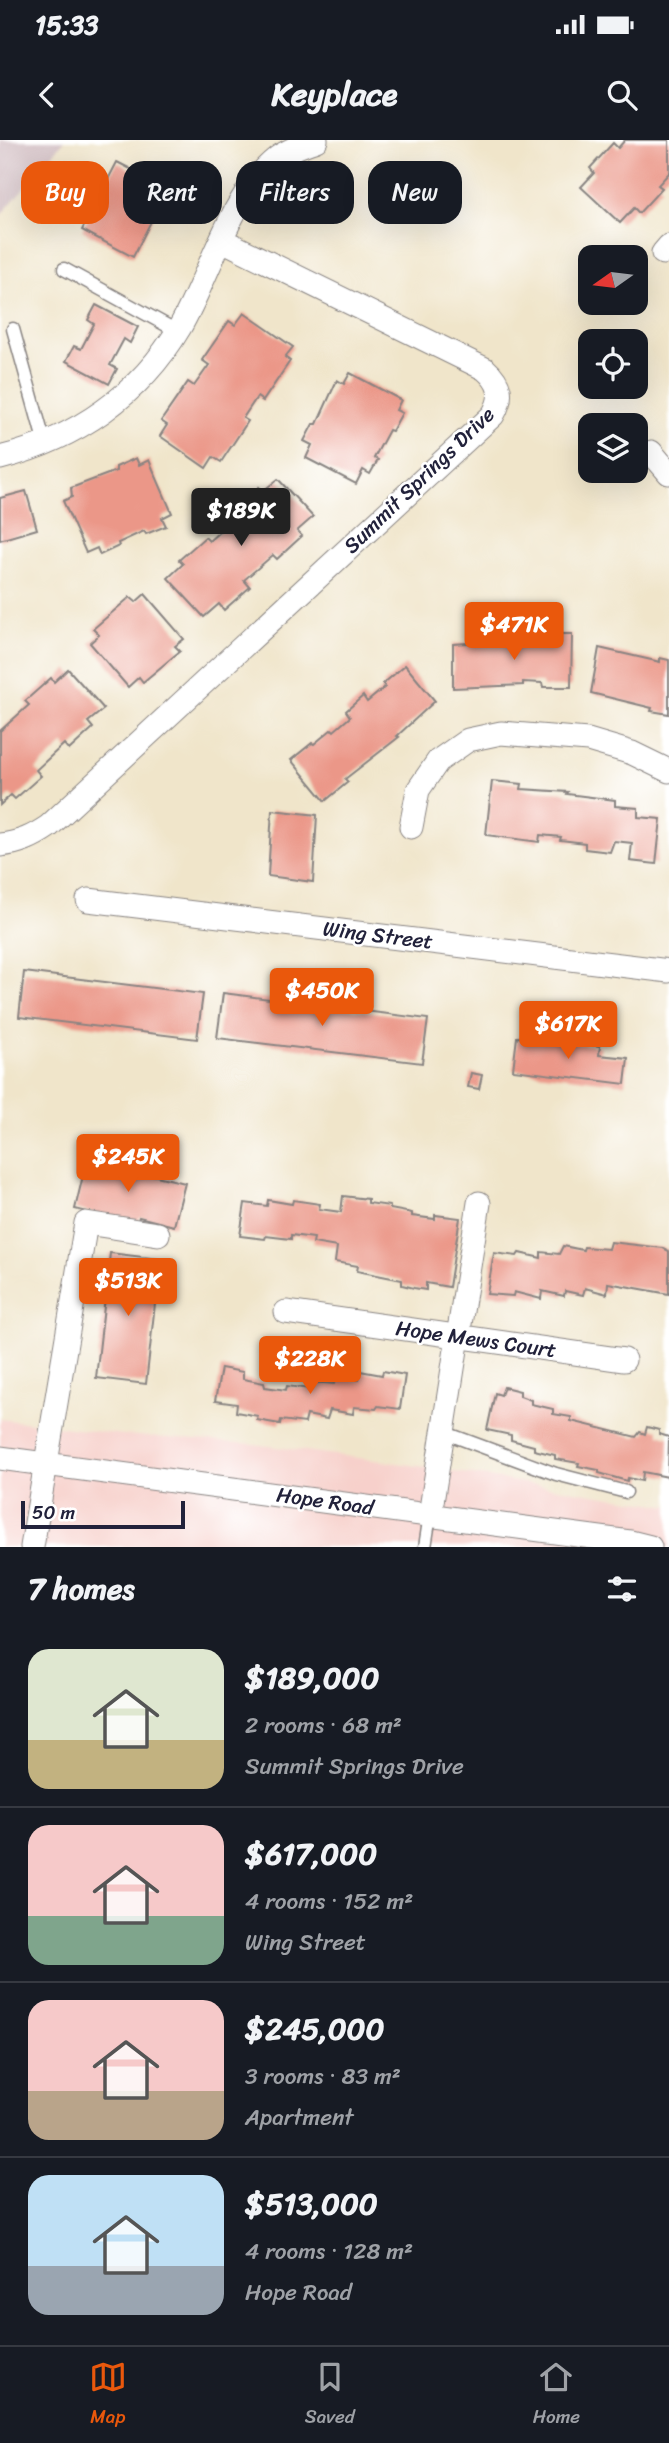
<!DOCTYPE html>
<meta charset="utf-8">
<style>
:root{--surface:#171b24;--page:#20242c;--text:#f1f3f6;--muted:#9ea1a6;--line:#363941;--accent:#ea580c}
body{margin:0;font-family:Sriracha,sans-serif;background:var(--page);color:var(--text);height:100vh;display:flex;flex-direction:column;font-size:26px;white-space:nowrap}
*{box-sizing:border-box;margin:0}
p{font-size:23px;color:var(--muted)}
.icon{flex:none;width:38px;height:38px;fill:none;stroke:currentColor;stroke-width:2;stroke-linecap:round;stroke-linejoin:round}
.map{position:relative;height:1407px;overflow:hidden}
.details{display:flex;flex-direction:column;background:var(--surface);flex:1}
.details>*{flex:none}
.top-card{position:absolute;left:21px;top:21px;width:628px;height:63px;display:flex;gap:14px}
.needle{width:46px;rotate:256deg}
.fabs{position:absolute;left:578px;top:105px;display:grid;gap:14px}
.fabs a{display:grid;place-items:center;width:70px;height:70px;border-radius:14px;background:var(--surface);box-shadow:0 7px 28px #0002;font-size:35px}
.scale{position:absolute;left:21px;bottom:18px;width:164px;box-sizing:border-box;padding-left:7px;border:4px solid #22223b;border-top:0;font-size:19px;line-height:24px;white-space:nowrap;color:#22223b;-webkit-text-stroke:5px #fff;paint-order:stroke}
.price{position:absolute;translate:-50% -60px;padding:0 16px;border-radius:7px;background:var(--accent);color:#fff;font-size:23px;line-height:46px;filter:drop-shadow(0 2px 4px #0008)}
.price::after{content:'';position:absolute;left:50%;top:42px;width:21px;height:16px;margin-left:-10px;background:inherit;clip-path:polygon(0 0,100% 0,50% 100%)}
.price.current{background:#222;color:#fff}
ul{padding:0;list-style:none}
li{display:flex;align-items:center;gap:21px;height:175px;padding:0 28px}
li+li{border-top:2px solid var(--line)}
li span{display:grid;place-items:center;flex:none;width:196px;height:140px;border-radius:21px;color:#555}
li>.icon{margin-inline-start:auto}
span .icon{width:84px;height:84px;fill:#fffc;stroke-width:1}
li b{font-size:30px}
h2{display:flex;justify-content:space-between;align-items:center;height:84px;padding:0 28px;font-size:30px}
.tag{padding:0 24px;border-radius:21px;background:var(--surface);box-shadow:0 7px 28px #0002;font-size:24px;line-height:63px}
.tag.current{background:var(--accent);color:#fff}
.status{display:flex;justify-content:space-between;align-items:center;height:49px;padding:0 35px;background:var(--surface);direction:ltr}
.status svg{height:19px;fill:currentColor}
header{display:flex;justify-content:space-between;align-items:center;height:91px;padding:0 28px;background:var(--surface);font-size:32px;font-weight:700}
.tabs{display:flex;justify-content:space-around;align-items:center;height:98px;border-top:2px solid var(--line);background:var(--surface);font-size:19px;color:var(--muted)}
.tabs a{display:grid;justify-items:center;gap:4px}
.tabs .current{color:var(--accent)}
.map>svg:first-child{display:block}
</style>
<div class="status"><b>15:33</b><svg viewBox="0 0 49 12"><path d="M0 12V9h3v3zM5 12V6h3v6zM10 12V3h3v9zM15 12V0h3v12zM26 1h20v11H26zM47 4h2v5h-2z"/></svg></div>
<header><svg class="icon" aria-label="back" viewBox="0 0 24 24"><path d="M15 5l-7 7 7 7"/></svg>Keyplace<svg class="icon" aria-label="search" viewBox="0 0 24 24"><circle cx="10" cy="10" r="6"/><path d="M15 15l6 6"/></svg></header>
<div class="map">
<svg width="669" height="1407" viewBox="0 0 669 1407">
<rect width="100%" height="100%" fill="#fff"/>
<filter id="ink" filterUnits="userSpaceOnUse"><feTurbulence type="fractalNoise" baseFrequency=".0143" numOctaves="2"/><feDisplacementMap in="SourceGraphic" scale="14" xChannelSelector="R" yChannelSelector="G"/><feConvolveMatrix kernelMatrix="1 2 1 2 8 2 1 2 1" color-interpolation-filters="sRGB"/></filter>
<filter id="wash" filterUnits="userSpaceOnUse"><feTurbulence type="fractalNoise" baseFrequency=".00686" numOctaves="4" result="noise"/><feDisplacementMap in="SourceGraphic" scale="28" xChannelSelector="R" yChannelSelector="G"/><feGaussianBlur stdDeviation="1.57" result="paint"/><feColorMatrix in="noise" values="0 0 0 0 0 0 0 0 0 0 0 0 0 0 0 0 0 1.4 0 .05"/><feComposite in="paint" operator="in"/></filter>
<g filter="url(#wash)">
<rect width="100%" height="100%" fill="#f0e5ca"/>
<polygon fill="#f7d0cb" points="0,1279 124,1295 253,1304 411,1325 669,1366 669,1407 0,1407"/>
<polygon fill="#d2bec2" points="0,0 65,0 0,76"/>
<g id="blocks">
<g fill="#eb9788">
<polygon points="625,0 669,0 669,33 658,45 662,48 639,73 634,68 620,83 581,47 594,33 590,28 613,3 618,8"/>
<polygon points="117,22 168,48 133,117 82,90"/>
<polygon points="96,165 138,187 130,203 124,199 110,225 117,229 109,244 66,221 74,206 81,209 94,184 88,180"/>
<polygon points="244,173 293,207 285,217 290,221 263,261 257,257 243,278 248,281 221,322 213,317 206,328 160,296 167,285 161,281 188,242 194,246 209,225 202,220 229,181 235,185"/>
<polygon points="350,233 401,260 396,270 402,273 392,291 389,290 374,318 378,320 370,334 363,330 356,344 306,318 312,305 304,301 313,284 317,284 337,240 344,244"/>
<polygon points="136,318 139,325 149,320 172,373 162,378 166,386 146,394 144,391 118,403 119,406 100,415 97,408 86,413 63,361 72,357 71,348 116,331 116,327"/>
<polygon points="278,339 313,377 297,391 302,396 277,419 273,415 244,440 250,447 224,470 219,464 204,477 168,438 183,424 179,420 205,397 209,401 237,376 233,371 259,347 263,351"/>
<polygon points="26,351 37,389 0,400 0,358"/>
<polygon points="145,454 184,499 175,506 180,511 143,542 139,537 128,547 90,503 99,495 93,489 130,457 136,462"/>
<polygon points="544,494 572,494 571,547 543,547 542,543 523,542 523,545 453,548 453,504 501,501 501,498 544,498"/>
<polygon points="599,508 660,522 660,518 669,520 669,574 651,571 652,568 591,553"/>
<polygon points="405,525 435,561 397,596 399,597 345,639 348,642 325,661 291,620 312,603 314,604 332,589 334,591 350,577 346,571 363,556 367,562 385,547 383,544"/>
<polygon points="68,529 104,569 88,582 93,588 69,610 64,604 36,630 41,636 15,659 11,655 0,665 0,591 29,565 25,561 51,538 54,542"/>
<polygon points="492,641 522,644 521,649 568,652 567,654 615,660 615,666 638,668 638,677 661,679 656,724 630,721 632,703 614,701 610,712 585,709 585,703 560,700 561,697 540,695 539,702 486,695"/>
<polygon points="272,670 317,675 313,742 268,736"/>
<polygon points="24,832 203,854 197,899 19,877"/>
<polygon points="223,853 428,879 422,923 217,898"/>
<polygon points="517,897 600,906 599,915 628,918 625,944 513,930"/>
<polygon points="471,933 482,935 479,949 468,947"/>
<polygon points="87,1019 185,1043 174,1086 139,1077 137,1084 75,1069"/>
<polygon points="343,1056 368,1059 368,1063 390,1066 390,1069 412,1073 412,1076 435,1079 435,1075 460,1078 449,1147 426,1143 426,1150 414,1148 402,1145 402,1140 357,1131 358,1126 335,1122 337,1107 313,1103 314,1098 291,1095 291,1099 266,1096 265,1099 240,1096 245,1063 267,1066 268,1060 292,1064 293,1060 320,1064 319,1069 341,1072"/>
<polygon points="610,1102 663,1108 669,1111 669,1154 608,1143 607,1154 585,1148 583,1155 565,1151 564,1156 542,1151 541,1159 514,1152 513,1156 487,1154 494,1113 517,1116 519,1113 541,1118 541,1112 559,1114 563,1106 583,1110 584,1107 608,1109"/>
<polygon points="110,1113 160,1119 146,1244 96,1238"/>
<polygon points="221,1228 243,1232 243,1239 264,1243 265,1247 286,1250 287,1246 309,1249 311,1242 334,1244 336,1237 359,1240 360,1231 382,1235 383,1231 405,1235 400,1269 378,1266 376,1269 354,1267 353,1274 330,1270 327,1279 307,1275 305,1283 281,1280 280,1284 257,1280 258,1276 236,1272 237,1264 215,1261"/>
<polygon points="504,1247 520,1251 520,1256 531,1260 531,1264 553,1269 553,1274 571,1277 571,1281 636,1297 640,1292 645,1294 647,1287 659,1290 659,1294 669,1297 668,1337 643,1332 642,1341 628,1338 627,1341 599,1333 599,1330 578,1326 579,1323 555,1319 555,1315 534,1310 534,1306 511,1300 511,1295 487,1290 495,1253 501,1255"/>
</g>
</g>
</g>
<g filter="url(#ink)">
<use href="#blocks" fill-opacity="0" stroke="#898482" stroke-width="2"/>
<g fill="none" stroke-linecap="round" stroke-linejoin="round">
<g stroke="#898482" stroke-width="15">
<g id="lane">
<polyline points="64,129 177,191"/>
<polyline points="13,189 45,304"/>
<polyline points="443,1292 556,1334 626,1352"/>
<polyline points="425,1407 430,1375"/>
</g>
</g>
<g stroke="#898482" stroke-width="25">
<g id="street">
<polyline points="663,113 669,106"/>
<polyline points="651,312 669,333"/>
<path d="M0 318C76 299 140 255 180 187 210 135 230 55 277 18 289 9 303 5 316 0"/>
<polyline points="411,687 418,650 438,621 468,600 501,593 588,600 632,613 669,631"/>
<path d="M0 705C20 703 33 697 49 686L493 275C504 256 501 243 485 229L222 100"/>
<polyline points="88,760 669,831"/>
<polyline points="286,1172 624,1220"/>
<polyline points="0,1318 630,1402 650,1407"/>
<polyline points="430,1375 479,1063"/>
<polyline points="32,1407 86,1083 158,1094"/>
</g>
</g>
<use href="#lane" stroke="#fff" stroke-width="12"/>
<use href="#street" stroke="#fff" stroke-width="23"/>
</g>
</g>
<g text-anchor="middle" stroke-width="5" stroke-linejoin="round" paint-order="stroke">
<g font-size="21" fill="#22223b" stroke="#fff">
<text transform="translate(419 340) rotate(-44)" y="7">Summit Springs Drive</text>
<text transform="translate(378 795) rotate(7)" y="7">Wing Street</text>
<text transform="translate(476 1199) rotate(8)" y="7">Hope Mews Court</text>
<text transform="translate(325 1361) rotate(8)" y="7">Hope Road</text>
</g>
</g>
</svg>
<div class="fabs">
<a><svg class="needle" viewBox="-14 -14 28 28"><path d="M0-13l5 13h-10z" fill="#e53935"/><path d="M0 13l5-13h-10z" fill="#9ea1a6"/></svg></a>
<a><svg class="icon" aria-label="locate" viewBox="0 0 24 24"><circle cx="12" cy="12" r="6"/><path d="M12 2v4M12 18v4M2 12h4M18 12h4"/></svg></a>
<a><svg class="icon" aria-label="layers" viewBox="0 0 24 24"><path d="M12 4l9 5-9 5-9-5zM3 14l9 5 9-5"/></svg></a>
</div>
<div class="scale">50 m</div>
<b class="price current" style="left:241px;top:408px">$189K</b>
<b class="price" style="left:514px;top:522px">$471K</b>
<b class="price" style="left:322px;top:888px">$450K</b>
<b class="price" style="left:568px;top:921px">$617K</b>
<b class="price" style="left:128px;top:1054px">$245K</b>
<b class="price" style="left:128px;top:1178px">$513K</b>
<b class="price" style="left:310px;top:1256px">$228K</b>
<div class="top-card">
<a class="tag current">Buy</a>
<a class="tag">Rent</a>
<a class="tag">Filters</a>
<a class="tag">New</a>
</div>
</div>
<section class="details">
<h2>7 homes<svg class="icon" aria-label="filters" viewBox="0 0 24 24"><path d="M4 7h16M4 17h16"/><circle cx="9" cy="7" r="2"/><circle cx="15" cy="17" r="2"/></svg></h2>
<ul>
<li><span style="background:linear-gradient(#dfe7d0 65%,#c2b280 0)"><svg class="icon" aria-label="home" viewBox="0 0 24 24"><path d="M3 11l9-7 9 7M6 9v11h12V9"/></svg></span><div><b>$189,000</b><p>2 rooms · 68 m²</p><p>Summit Springs Drive</p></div></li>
<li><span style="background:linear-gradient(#f6c9c9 65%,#7fa58c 0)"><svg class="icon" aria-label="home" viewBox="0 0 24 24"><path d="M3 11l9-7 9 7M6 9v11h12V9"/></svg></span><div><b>$617,000</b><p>4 rooms · 152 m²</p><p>Wing Street</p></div></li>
<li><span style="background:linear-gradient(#f6c9c9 65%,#b9a48a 0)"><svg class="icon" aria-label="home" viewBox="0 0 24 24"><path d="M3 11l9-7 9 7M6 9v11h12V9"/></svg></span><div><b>$245,000</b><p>3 rooms · 83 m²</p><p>Apartment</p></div></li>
<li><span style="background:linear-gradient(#bfe0f5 65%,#9aa5b1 0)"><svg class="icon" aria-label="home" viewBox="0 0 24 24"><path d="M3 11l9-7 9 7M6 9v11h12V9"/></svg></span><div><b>$513,000</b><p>4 rooms · 128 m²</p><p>Hope Road</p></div></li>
</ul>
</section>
<nav class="tabs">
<a class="current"><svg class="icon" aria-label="map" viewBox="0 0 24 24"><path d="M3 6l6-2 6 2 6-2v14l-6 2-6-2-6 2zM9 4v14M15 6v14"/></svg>Map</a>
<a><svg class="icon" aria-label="saved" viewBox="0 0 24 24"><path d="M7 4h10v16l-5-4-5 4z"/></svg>Saved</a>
<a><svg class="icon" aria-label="home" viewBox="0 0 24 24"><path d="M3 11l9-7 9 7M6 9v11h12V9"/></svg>Home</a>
</nav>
